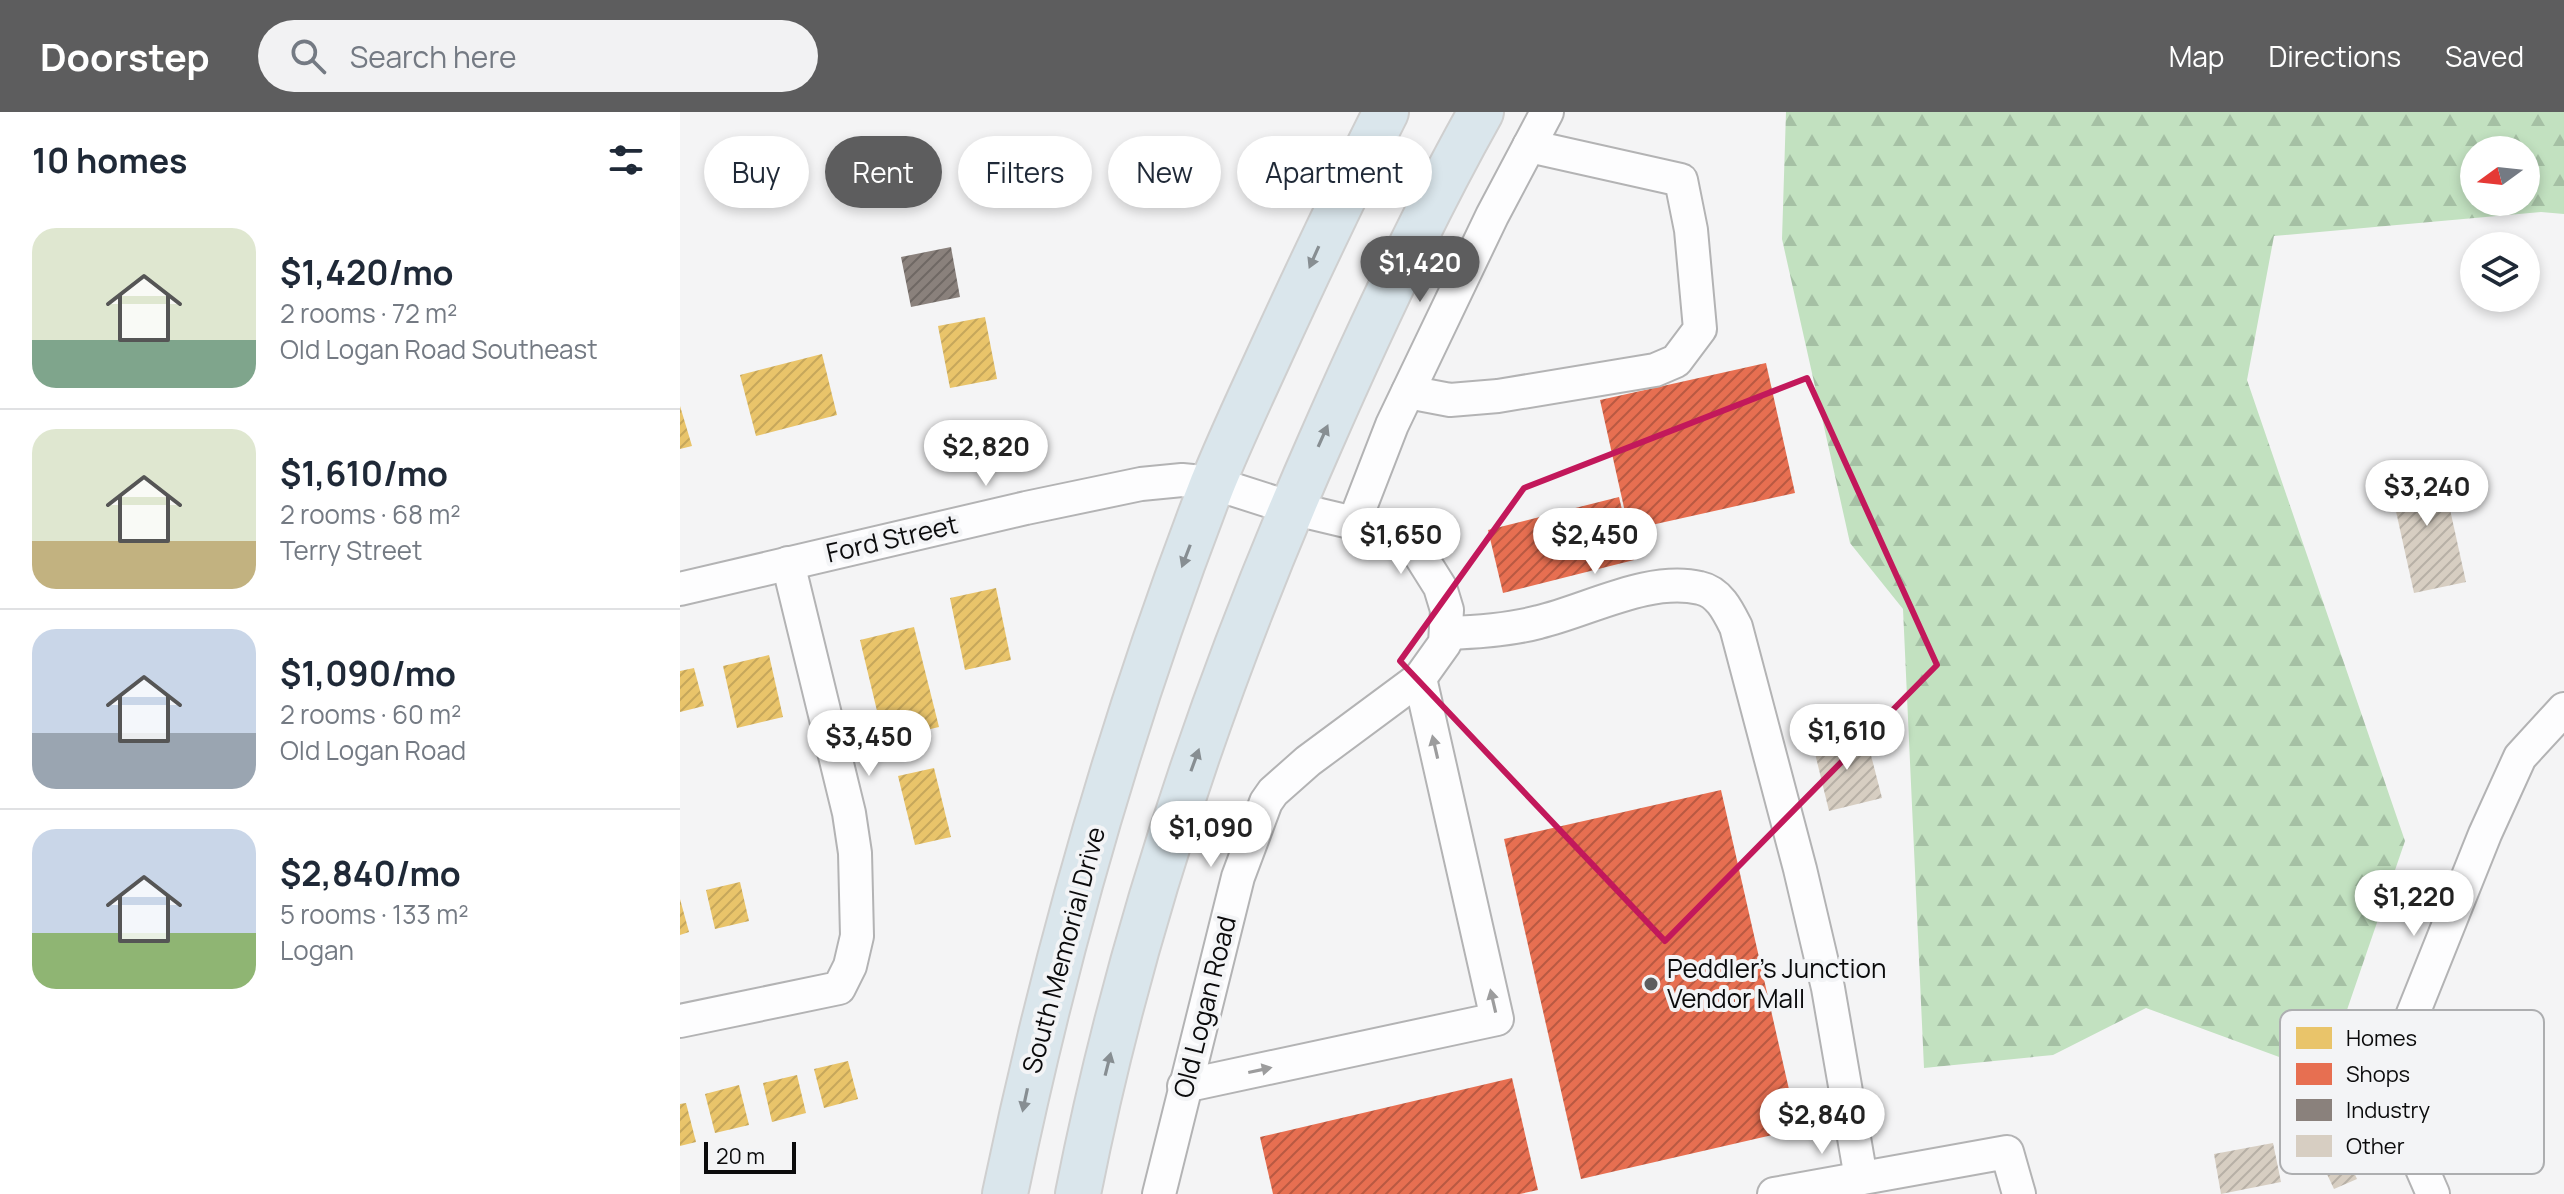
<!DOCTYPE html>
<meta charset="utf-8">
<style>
:root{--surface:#fff;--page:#f2f2f3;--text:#1f2937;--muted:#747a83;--line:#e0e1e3;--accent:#5d5d5e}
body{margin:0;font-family:Manrope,sans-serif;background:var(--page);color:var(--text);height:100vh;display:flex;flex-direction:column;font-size:30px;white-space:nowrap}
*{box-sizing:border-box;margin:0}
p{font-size:26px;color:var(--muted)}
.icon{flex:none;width:44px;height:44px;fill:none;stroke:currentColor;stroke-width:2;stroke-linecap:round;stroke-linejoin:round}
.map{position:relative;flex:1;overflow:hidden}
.details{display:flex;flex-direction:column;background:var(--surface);width:680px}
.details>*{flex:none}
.banner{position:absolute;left:24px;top:24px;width:760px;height:72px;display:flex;gap:16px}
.needle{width:52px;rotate:255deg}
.controls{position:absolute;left:1780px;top:24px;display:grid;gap:16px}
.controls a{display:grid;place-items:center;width:80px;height:80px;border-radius:50%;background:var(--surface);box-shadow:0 4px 12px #0003;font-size:40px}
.scale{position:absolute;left:24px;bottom:20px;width:92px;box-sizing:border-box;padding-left:8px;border:4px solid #0b0b0c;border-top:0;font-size:22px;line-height:28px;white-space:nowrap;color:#0b0b0c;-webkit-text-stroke:6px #f3f4f6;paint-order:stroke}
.price{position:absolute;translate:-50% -68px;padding:0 18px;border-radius:28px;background:#fff;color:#222;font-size:26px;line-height:52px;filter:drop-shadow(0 2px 4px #0008)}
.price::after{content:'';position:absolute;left:50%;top:48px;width:24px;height:18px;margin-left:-12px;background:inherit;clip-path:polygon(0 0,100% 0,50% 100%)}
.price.current{background:var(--accent);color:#fff}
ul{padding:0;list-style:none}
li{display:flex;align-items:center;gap:24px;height:200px;padding:0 32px}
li+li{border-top:2px solid var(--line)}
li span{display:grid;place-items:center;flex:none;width:224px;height:160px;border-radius:24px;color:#555}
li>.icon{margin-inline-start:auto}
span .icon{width:96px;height:96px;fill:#fffc;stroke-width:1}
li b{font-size:34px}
h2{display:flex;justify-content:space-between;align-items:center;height:96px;padding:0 32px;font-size:34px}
.tag{padding:0 28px;border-radius:36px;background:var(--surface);box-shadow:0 4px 12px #0003;font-size:28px;line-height:72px}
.tag.current{background:var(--accent);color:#fff}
header{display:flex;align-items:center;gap:48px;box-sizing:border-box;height:112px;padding:0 40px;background:var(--accent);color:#fff}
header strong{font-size:38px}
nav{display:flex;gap:44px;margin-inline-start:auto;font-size:28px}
.search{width:560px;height:72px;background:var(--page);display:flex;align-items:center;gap:20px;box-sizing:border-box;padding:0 28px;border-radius:44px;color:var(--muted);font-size:30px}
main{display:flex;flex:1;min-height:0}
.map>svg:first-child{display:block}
</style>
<header>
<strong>Doorstep</strong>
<div class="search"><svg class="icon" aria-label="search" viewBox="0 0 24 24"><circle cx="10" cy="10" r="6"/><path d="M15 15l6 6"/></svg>Search here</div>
<nav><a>Map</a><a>Directions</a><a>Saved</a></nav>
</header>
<main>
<section class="details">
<h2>10 homes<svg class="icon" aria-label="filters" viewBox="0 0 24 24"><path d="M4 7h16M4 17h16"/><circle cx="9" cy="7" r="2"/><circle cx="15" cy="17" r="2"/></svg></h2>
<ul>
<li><span style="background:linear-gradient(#dfe7d0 70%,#7fa58c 0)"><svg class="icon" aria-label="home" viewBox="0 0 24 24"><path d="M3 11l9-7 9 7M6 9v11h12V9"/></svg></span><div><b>$1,420/mo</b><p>2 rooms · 72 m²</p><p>Old Logan Road Southeast</p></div></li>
<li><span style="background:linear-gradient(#dfe7d0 70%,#c2b280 0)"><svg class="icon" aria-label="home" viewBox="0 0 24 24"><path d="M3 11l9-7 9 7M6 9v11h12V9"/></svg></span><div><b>$1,610/mo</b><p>2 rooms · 68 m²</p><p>Terry Street</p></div></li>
<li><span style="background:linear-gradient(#c9d6e8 65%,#9aa5b1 0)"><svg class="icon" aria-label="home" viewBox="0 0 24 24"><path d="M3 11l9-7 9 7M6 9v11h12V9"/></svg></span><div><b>$1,090/mo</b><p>2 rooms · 60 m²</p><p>Old Logan Road</p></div></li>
<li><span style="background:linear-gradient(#c9d6e8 65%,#8fb573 0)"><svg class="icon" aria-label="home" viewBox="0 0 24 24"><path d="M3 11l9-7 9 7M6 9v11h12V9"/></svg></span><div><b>$2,840/mo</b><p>5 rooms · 133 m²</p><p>Logan</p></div></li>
</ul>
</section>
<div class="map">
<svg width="1884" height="1082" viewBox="0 0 1884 1082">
<defs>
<pattern id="forest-firs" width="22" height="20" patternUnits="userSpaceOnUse" patternTransform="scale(2)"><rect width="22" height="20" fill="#c2e1c0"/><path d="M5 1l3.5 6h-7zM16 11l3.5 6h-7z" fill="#a5c0a4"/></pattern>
<pattern id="homes-hatch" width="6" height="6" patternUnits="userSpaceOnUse" patternTransform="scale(2)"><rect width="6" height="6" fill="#e9c46a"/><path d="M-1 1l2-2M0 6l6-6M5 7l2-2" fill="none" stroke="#c6a75b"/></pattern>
<pattern id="shops-hatch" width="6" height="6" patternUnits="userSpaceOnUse" patternTransform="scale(2)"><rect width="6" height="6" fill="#e76f51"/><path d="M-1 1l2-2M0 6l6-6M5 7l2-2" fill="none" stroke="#b95942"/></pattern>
<pattern id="industry-hatch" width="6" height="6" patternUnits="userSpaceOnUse" patternTransform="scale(2)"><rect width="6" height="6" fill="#8a817c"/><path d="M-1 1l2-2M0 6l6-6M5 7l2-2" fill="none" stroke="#6f6864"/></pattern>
<pattern id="building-hatch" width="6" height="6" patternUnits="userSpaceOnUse" patternTransform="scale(2)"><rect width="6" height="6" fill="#d7cec2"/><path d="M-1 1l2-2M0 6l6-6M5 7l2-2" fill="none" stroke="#b7b0a6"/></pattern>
</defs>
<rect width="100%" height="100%" fill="#f4f4f5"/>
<path fill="url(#forest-firs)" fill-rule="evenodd" d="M1106 0H1884V102L1861 100 1594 124 1567 268 1725 729 1646 959 1613 950 1466 896 1373 943 1244 956 1223 497 1170 431 1102 127ZM1794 38H1846V90H1794Z"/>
<g fill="url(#homes-hatch)">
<polygon points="305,205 317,267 270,276 258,214"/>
<polygon points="142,242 157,303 76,324 60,263"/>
<polygon points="0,294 12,334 0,337"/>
<polygon points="316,476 331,548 285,558 270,486"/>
<polygon points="234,515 259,615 204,628 180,528"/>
<polygon points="89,543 103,605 57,616 43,554"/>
<polygon points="14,556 24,594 0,600 0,559"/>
<polygon points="254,656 271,725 235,733 218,664"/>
<polygon points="60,770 69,809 35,817 26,778"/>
<polygon points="0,787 9,820 0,823"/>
<polygon points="168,949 178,987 144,996 134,957"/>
<polygon points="117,963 126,1001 92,1010 83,971"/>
<polygon points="59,973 69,1013 35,1021 25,982"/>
<polygon points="6,991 16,1030 0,1034 0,992"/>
</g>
<g fill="url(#shops-hatch)">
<polygon points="1086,251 1115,381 949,418 920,288"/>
<polygon points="939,385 954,448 823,481 808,418"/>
<polygon points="1041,678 1118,1017 901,1067 824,727"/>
<polygon points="832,966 858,1078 840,1082 593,1082 580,1025"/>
</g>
<polygon fill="url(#industry-hatch)" points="271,135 280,185 231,195 221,145"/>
<g fill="url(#building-hatch)">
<polygon points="1760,352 1786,470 1734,481 1708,363"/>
<polygon points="1185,620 1202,686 1149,699 1133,633"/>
<polygon points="1593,1031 1601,1070 1541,1082 1534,1042"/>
<polygon points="1661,1032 1677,1067 1654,1077 1638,1043"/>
</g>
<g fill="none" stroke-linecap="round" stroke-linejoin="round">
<g stroke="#b3b3b4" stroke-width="36">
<g id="minor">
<polyline points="728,280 770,288 818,284 975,258 996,249 1020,217 1011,118 1001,68 849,34"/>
<polyline points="674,411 712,313 812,104 867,0"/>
<polyline points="0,477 346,396 461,372 502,368 533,371 611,396 674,411 716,427 738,440 760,475 767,498 765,531 740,566 628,649 593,680 586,690 558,765 479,1082"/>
<path d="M768 521C799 520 829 518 859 510 909 498 969 464 1020 476 1039 480 1048 499 1056 515L1120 757 1148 876 1181 1066"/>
<polyline points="0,909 159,876 170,854 177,824 175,741 169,701 108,451"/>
<polyline points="504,974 817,907 740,566"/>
<polyline points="1094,1082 1327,1040 1339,1082"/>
<polyline points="1753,1082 1726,1020 1712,954 1805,722 1840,645 1884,597"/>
</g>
</g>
<g stroke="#cfcfcf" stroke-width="48">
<g id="highway">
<path d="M325 1082C375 841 443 603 532 373 550 328 571 284 591 240 628 159 666 79 706 0"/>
<path d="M398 1082C449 823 534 572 640 331 689 219 741 107 801 0"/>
</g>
</g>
<use href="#minor" stroke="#fdfdfe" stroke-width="32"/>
<use href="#highway" stroke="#dae6ec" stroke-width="44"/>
</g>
<defs><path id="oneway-solid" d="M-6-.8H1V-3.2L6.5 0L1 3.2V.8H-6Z" transform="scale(2)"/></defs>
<g fill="#878e92">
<use href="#oneway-solid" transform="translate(634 145) rotate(114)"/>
<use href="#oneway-solid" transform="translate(643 324) rotate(-66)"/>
<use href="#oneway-solid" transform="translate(506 444) rotate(111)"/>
<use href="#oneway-solid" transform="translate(515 648) rotate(-70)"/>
<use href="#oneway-solid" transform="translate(428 952) rotate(-76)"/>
<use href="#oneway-solid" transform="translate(345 988) rotate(102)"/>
</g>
<g fill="#9c9c9d">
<use href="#oneway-solid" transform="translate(755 635) rotate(-103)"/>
<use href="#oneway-solid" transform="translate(813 889) rotate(-103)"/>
<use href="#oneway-solid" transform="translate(580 958) rotate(-12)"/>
</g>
<path fill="none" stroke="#c2185b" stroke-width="6" stroke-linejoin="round" d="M1127 266 1257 553 985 829 720 549 844 376Z"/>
<circle fill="#5d5d5e" stroke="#f3f4f6" stroke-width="3" cx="971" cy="872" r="8"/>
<g text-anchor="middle" stroke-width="8" stroke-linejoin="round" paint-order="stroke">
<g font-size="26" fill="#0b0b0c" stroke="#f3f4f6">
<text transform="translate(212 427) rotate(-13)" y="9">Ford Street</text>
<text transform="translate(384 838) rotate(-75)" y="9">South Memorial Drive</text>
<text transform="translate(525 895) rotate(-76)" y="9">Old Logan Road</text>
</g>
<g font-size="26" fill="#0b0b0c" stroke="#f3f4f6" text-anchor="start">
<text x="987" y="866">Peddler's Junction<tspan x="987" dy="30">Vendor Mall</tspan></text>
</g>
</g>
<rect x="1600" y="898" width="264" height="164" rx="12" fill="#f3f4f6" stroke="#adaeb0" stroke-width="2"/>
<rect x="1616" y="915" width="36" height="22" fill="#e9c46a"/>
<rect x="1616" y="951" width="36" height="22" fill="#e76f51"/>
<rect x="1616" y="987" width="36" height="22" fill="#8a817c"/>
<rect x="1616" y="1023" width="36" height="22" fill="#d7cec2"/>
<g font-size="22" fill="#0b0b0c">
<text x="1666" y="934">Homes</text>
<text x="1666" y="970">Shops</text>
<text x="1666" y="1006">Industry</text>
<text x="1666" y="1042">Other</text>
</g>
</svg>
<div class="controls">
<a><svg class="needle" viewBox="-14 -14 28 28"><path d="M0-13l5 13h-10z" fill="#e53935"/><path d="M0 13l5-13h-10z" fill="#747a83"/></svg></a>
<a><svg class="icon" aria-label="layers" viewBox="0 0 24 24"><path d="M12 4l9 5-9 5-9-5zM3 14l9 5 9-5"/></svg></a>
</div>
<div class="scale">20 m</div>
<b class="price current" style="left:740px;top:192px">$1,420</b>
<b class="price" style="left:306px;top:376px">$2,820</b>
<b class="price" style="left:1747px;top:416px">$3,240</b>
<b class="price" style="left:721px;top:464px">$1,650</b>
<b class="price" style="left:915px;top:464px">$2,450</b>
<b class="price" style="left:1167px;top:660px">$1,610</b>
<b class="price" style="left:189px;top:666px">$3,450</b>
<b class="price" style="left:531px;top:757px">$1,090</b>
<b class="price" style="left:1734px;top:826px">$1,220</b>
<b class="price" style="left:1142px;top:1044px">$2,840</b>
<div class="banner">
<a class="tag">Buy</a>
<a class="tag current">Rent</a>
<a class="tag">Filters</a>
<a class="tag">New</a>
<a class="tag">Apartment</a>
</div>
</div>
</main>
